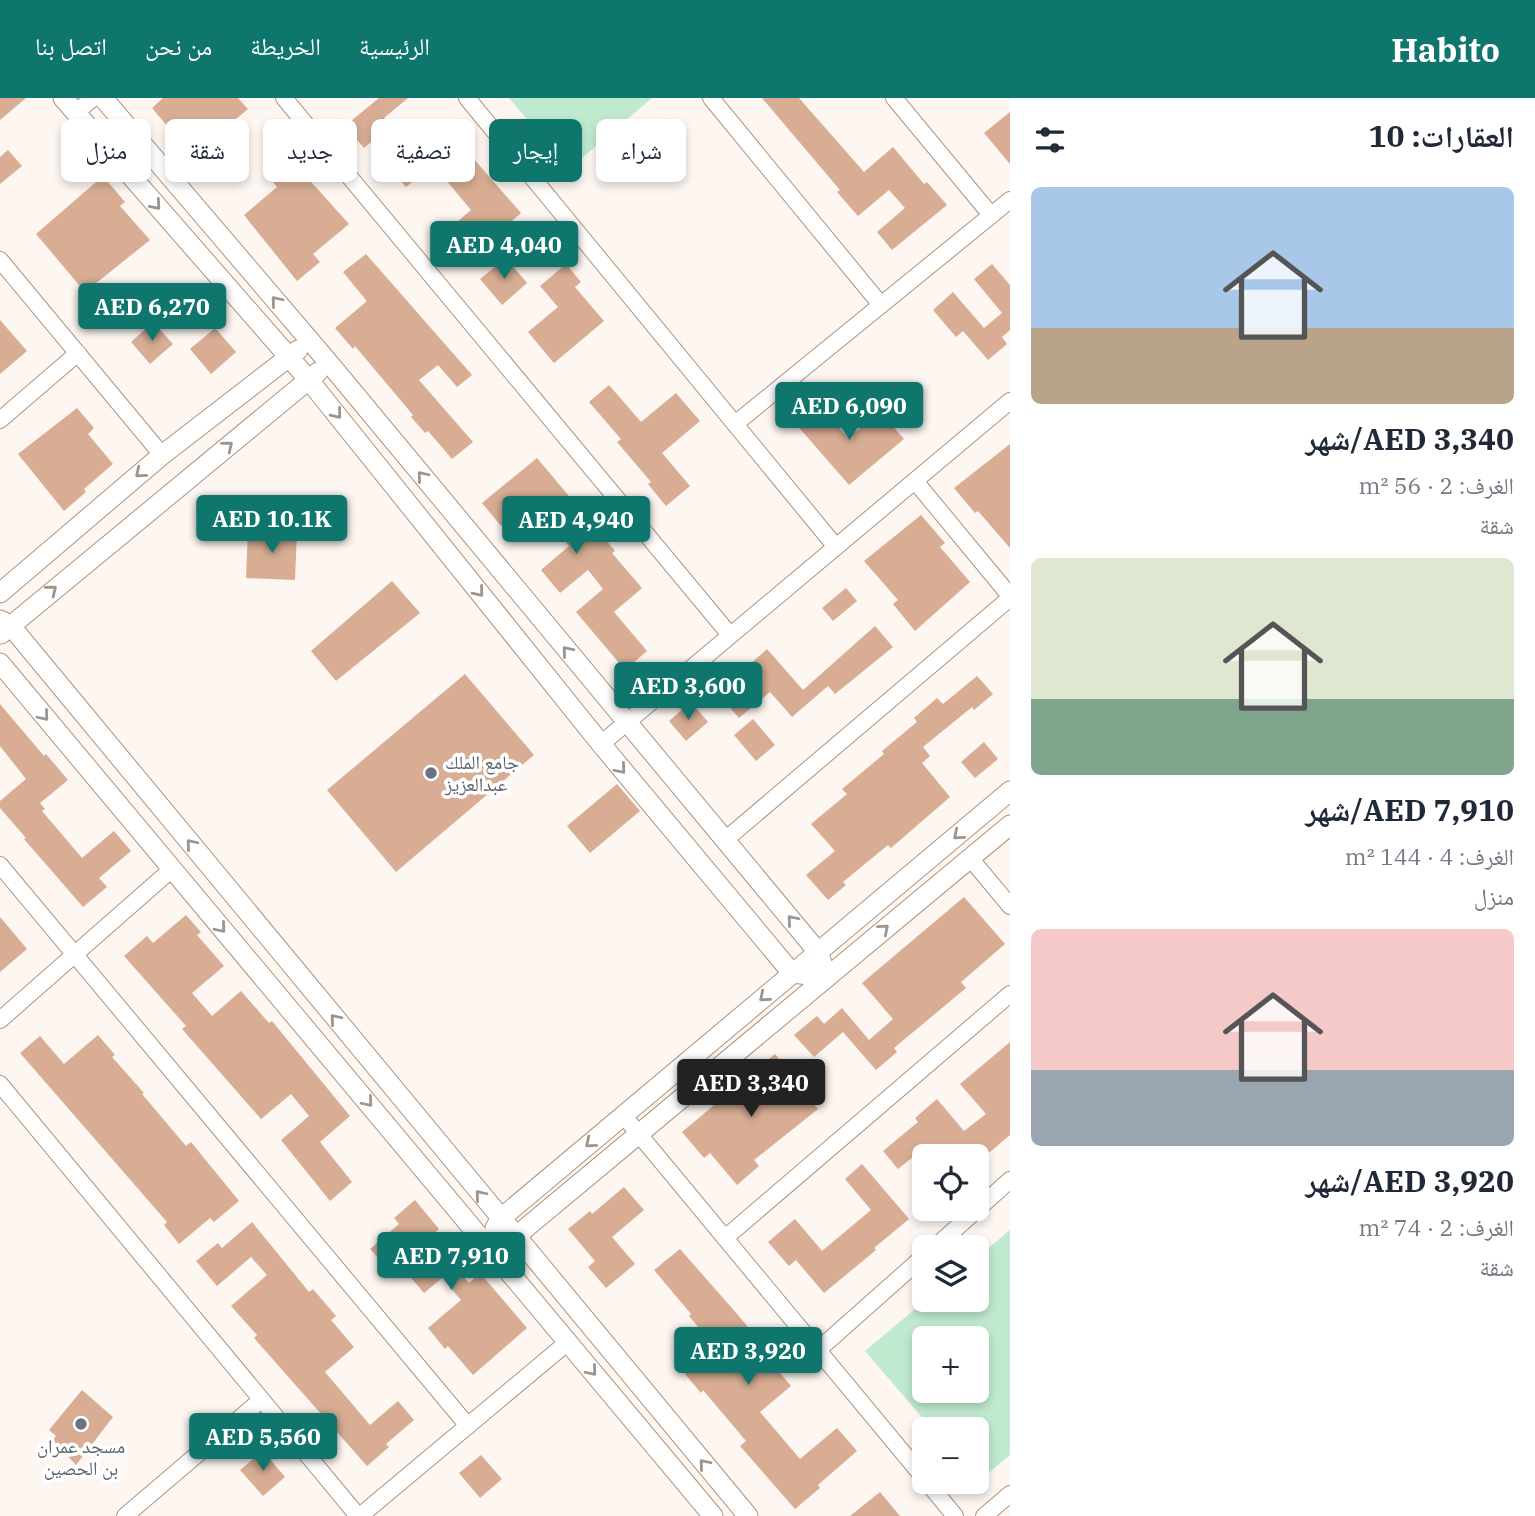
<!DOCTYPE html>
<html lang="ar">
<meta charset="utf-8">
<style>
:root{--surface:#fff;--page:#f2f2f3;--text:#1f2937;--muted:#747a83;--accent:#0f766e}
body{margin:0;font-family:"IBM Plex Serif","Noto Naskh Arabic",serif;background:var(--page);color:var(--text);direction:rtl;height:100vh;display:flex;flex-direction:column;font-size:26px;white-space:nowrap}
*{box-sizing:border-box;margin:0}
p{font-size:23px;color:var(--muted)}
.icon{flex:none;width:38px;height:38px;fill:none;stroke:currentColor;stroke-width:2;stroke-linecap:round;stroke-linejoin:round}
.map{position:relative;flex:1;overflow:hidden;direction:ltr}
.details{display:flex;flex-direction:column;background:var(--surface);width:525px}
.details>*{flex:none}
.hud{position:absolute;left:21px;top:21px;width:665px;height:63px;direction:rtl;display:flex;gap:14px}
.buttons{position:absolute;left:912px;top:1046px;display:grid;gap:14px}
.buttons a{display:grid;place-items:center;width:77px;height:77px;border-radius:10px;background:var(--surface);box-shadow:0 4px 10px #0003;font-size:35px}
.price{position:absolute;translate:-50% -60px;padding:0 16px;border-radius:7px;background:var(--accent);color:#fff;font-size:23px;line-height:46px;filter:drop-shadow(0 2px 4px #0008)}
.price::after{content:'';position:absolute;left:50%;top:42px;width:21px;height:16px;margin-left:-10px;background:inherit;clip-path:polygon(0 0,100% 0,50% 100%)}
.price.on{background:#222;color:#fff}
ul{padding:0;list-style:none}
li{display:grid;align-content:center;gap:14px;height:371px;padding:0 21px}
li span{display:grid;place-items:center;height:217px;border-radius:10px;color:#555}
li>.icon{margin-inline-start:auto}
span .icon{width:126px;height:126px;fill:#fffc;stroke-width:1}
li b{font-size:30px}
h2{display:flex;justify-content:space-between;align-items:center;height:84px;padding:0 21px;font-size:30px}
.tag{padding:0 24px;border-radius:10px;background:var(--surface);box-shadow:0 4px 10px #0003;font-size:24px;line-height:63px}
.tag.on{background:var(--accent);color:#fff}
header{display:flex;align-items:center;gap:42px;box-sizing:border-box;height:98px;padding:0 35px;background:var(--accent);color:#fff}
header strong{font-size:33px}
nav{display:flex;gap:38px;margin-inline-start:auto;font-size:24px}
main{display:flex;flex:1;min-height:0}
.map>svg:first-child{display:block}
</style>
<header>
<strong>Habito</strong>
<nav><a>الرئيسية</a><a>الخريطة</a><a>من نحن</a><a>اتصل بنا</a></nav>
</header>
<main>
<section class="details">
<h2>العقارات: 10<svg class="icon" aria-label="filters" viewBox="0 0 24 24"><path d="M4 7h16M4 17h16"/><circle cx="9" cy="7" r="2"/><circle cx="15" cy="17" r="2"/></svg></h2>
<ul>
<li><span style="background:linear-gradient(#a9c7e8 65%,#b9a48a 0)"><svg class="icon" aria-label="home" viewBox="0 0 24 24"><path d="M3 11l9-7 9 7M6 9v11h12V9"/></svg></span><div><b>AED 3,340/شهر</b><p>الغرف: 2 · 56 m²</p><p>شقة</p></div></li>
<li><span style="background:linear-gradient(#dfe7d0 65%,#7fa58c 0)"><svg class="icon" aria-label="home" viewBox="0 0 24 24"><path d="M3 11l9-7 9 7M6 9v11h12V9"/></svg></span><div><b>AED 7,910/شهر</b><p>الغرف: 4 · 144 m²</p><p>منزل</p></div></li>
<li><span style="background:linear-gradient(#f6c9c9 65%,#9aa5b1 0)"><svg class="icon" aria-label="home" viewBox="0 0 24 24"><path d="M3 11l9-7 9 7M6 9v11h12V9"/></svg></span><div><b>AED 3,920/شهر</b><p>الغرف: 2 · 74 m²</p><p>شقة</p></div></li>
</ul>
</section>
<div class="map">
<svg width="1010" height="1418" viewBox="0 0 1010 1418">
<rect width="100%" height="100%" fill="#fdf6f1"/>
<g fill="#bfead0" fill-rule="evenodd">
<polygon points="509,0 652,0 569,71"/>
<path d="M1010 1132V1357L978 1384 976 1332H933L865 1253 926 1202H976L977 1160ZM924 1241H976V1293H924Z"/>
</g>
<g fill="#d8ad94">
<polygon points="0,0 26,0 0,22"/>
<polygon points="163,0 238,0 248,11 214,39 217,43 198,59 172,28 169,30 152,10"/>
<polygon points="379,0 408,0 384,20 391,27 364,50 345,28"/>
<polygon points="762,0 799,0 864,74 893,49 924,86 927,84 947,107 892,152 877,134 905,110 889,92 858,118 837,94 840,92"/>
<polygon points="1010,14 1010,66 984,35"/>
<polygon points="408,46 429,70 406,89 386,65"/>
<polygon points="8,52 22,68 0,86 0,59"/>
<polygon points="286,56 349,126 313,156 320,164 297,183 244,117 277,89 265,74"/>
<polygon points="473,60 521,115 496,137 494,134 456,166 436,142 471,112 446,82"/>
<polygon points="103,78 125,104 120,108 150,142 85,194 36,136"/>
<polygon points="366,156 472,277 457,289 438,267 419,282 473,344 452,361 428,333 425,335 411,319 413,317 355,248 353,251 335,230 366,204 366,202 343,174"/>
<polygon points="506,160 527,185 502,207 480,181"/>
<polygon points="566,166 581,184 575,189 604,223 554,265 528,234 558,209 540,188"/>
<polygon points="992,166 1010,187 1010,232 1002,239 1007,246 988,262 963,233 956,239 933,212 953,194 984,230 1002,215 974,181"/>
<polygon points="0,222 27,253 0,276"/>
<polygon points="153,224 173,246 150,266 131,244"/>
<polygon points="215,230 236,254 211,276 190,251"/>
<polygon points="609,287 641,324 676,295 700,323 662,355 690,388 666,408 648,386 651,384 617,344 621,341 589,304"/>
<polygon points="819,305 848,340 880,314 904,341 849,387 795,325"/>
<polygon points="77,310 94,330 88,336 113,366 84,391 86,394 64,413 18,356"/>
<polygon points="1010,346 1010,450 978,413 975,415 954,390"/>
<polygon points="537,360 615,453 612,455 642,490 614,514 647,553 625,572 576,514 603,491 588,472 560,495 541,472 569,448 531,403 501,428 482,405"/>
<polygon points="921,417 945,445 940,449 970,484 915,533 893,506 898,502 864,463"/>
<polygon points="248,431 297,433 295,482 246,480"/>
<polygon points="392,483 420,515 336,583 311,553"/>
<polygon points="846,490 857,503 833,523 822,510"/>
<polygon points="875,528 893,549 835,596 828,588 792,619 770,594 739,620 717,595 767,551 803,592"/>
<polygon points="465,576 534,657 396,774 327,692"/>
<polygon points="977,578 993,596 974,612 972,609 923,649 930,658 922,665 950,699 891,750 888,747 843,784 846,787 828,802 806,777 835,753 811,726 847,696 842,691 884,656 882,653 917,624 914,620 937,600 943,606"/>
<polygon points="691,604 708,624 686,643 669,623"/>
<polygon points="0,606 44,658 46,656 68,682 40,705 45,711 42,713 82,760 114,733 131,753 99,780 107,789 83,809 24,741 26,740 0,710 0,703 26,681 0,648"/>
<polygon points="753,621 775,647 756,663 734,637"/>
<polygon points="984,644 998,661 975,680 961,664"/>
<polygon points="617,686 640,713 590,755 567,728"/>
<polygon points="964,799 1005,846 961,884 966,890 894,950 897,954 876,972 843,934 814,959 794,937 817,918 824,926 842,910 869,942 893,921 862,885"/>
<polygon points="186,817 201,834 197,837 224,868 192,895 212,918 241,893 269,925 272,923 350,1018 320,1044 352,1084 330,1103 281,1042 309,1018 291,996 261,1021 182,931 186,928 124,858 147,838 153,845"/>
<polygon points="0,819 27,851 0,874"/>
<polygon points="98,937 115,957 112,959 144,995 142,996 186,1048 191,1044 239,1103 214,1124 210,1120 179,1146 164,1127 167,1124 20,955 40,938 64,966"/>
<polygon points="1010,944 1010,1037 984,1059 913,1059 898,1071 883,1053 918,1024 915,1020 937,1001 964,1033 986,1016 960,986"/>
<polygon points="775,956 818,1011 754,1062 759,1068 737,1087 710,1055 704,1060 682,1034"/>
<polygon points="862,1066 909,1121 874,1150 876,1152 824,1195 796,1162 789,1168 768,1144 795,1121 822,1153 871,1112 845,1081"/>
<polygon points="624,1089 644,1112 612,1139 635,1166 606,1190 588,1169 595,1163 568,1131 590,1113 592,1116"/>
<polygon points="415,1102 439,1131 430,1139 469,1185 480,1175 527,1230 473,1277 448,1248 445,1251 428,1230 461,1202 442,1180 424,1195 394,1160 385,1168 370,1151 399,1126 394,1120"/>
<polygon points="252,1124 309,1194 313,1191 336,1218 331,1222 354,1249 325,1274 370,1327 398,1303 414,1322 386,1346 389,1349 367,1368 254,1240 257,1237 231,1208 267,1177 251,1159 217,1188 196,1163 218,1145 222,1150"/>
<polygon points="680,1151 738,1217 763,1247 759,1250 791,1288 760,1314 800,1361 837,1330 857,1353 818,1387 820,1390 795,1411 740,1348 746,1343 703,1292 701,1295 685,1276 716,1250 689,1218 691,1216 654,1172"/>
<polygon points="82,1292 113,1319 76,1367 53,1342 56,1338 49,1332"/>
<polygon points="263,1353 285,1379 263,1398 240,1372"/>
<polygon points="481,1357 502,1381 480,1400 459,1375"/>
<polygon points="880,1394 900,1418 850,1418"/>
</g>
<g fill="none" stroke-linecap="round" stroke-linejoin="round">
<g stroke="#b0937a" stroke-width="18">
<g id="minor">
<polyline points="284,0 730,537"/>
<polyline points="467,0 836,449"/>
<polyline points="711,0 881,207"/>
<polyline points="894,0 991,117"/>
<polyline points="75,15 93,0"/>
<polyline points="0,162 162,357"/>
<polyline points="0,322 78,255"/>
<polyline points="735,326 1010,102"/>
<polyline points="915,383 1010,498"/>
<polyline points="601,646 1010,303"/>
<polyline points="725,742 1010,500"/>
<polyline points="970,760 1010,808"/>
<polyline points="0,767 468,1328"/>
<polyline points="0,922 172,771"/>
<polyline points="0,986 358,1418"/>
<polyline points="623,1017 924,1380"/>
<polyline points="725,1140 1010,896"/>
<polyline points="934,1150 1010,1082"/>
<polyline points="818,1252 924,1158"/>
<polyline points="927,1384 955,1418"/>
<polyline points="125,1418 261,1302"/>
<polyline points="360,1418 568,1244"/>
<polyline points="984,1418 1010,1396"/>
</g>
</g>
<g stroke="#b0937a" stroke-width="21">
<g id="tertiary">
<polyline points="63,0 308,281 601,646 792,875 827,879 818,854 329,265 103,0"/>
<polyline points="0,495 162,357 298,252"/>
<polyline points="0,522 10,527 748,1418"/>
<polyline points="1,536 318,274"/>
<polyline points="0,565 713,1418"/>
<polyline points="495,1130 500,1121 1010,693"/>
<polyline points="502,1142 515,1139 1010,727"/>
</g>
</g>
<use href="#minor" stroke="#fff" stroke-width="16"/>
<use href="#tertiary" stroke="#fff" stroke-width="19"/>
</g>
<defs><path id="oneway-chevron" d="M-2-3.5L2.5 0L-2 3.5" fill="none" stroke-width="1.6" stroke-linecap="round" stroke-linejoin="round" transform="scale(1.75)"/></defs>
<g stroke="#9a9591">
<use href="#oneway-chevron" transform="translate(156 107) rotate(49)"/>
<use href="#oneway-chevron" transform="translate(276 203) rotate(-130)"/>
<use href="#oneway-chevron" transform="translate(337 316) rotate(51)"/>
<use href="#oneway-chevron" transform="translate(228 348) rotate(-39)"/>
<use href="#oneway-chevron" transform="translate(140 375) rotate(140)"/>
<use href="#oneway-chevron" transform="translate(422 378) rotate(-130)"/>
<use href="#oneway-chevron" transform="translate(52 492) rotate(-39)"/>
<use href="#oneway-chevron" transform="translate(479 494) rotate(51)"/>
<use href="#oneway-chevron" transform="translate(567 553) rotate(-130)"/>
<use href="#oneway-chevron" transform="translate(44 618) rotate(50)"/>
<use href="#oneway-chevron" transform="translate(621 671) rotate(50)"/>
<use href="#oneway-chevron" transform="translate(958 737) rotate(140)"/>
<use href="#oneway-chevron" transform="translate(191 746) rotate(-130)"/>
<use href="#oneway-chevron" transform="translate(792 822) rotate(-130)"/>
<use href="#oneway-chevron" transform="translate(221 830) rotate(50)"/>
<use href="#oneway-chevron" transform="translate(884 831) rotate(-40)"/>
<use href="#oneway-chevron" transform="translate(764 899) rotate(140)"/>
<use href="#oneway-chevron" transform="translate(335 921) rotate(-130)"/>
<use href="#oneway-chevron" transform="translate(368 1004) rotate(50)"/>
<use href="#oneway-chevron" transform="translate(590 1045) rotate(140)"/>
<use href="#oneway-chevron" transform="translate(480 1097) rotate(-130)"/>
<use href="#oneway-chevron" transform="translate(592 1273) rotate(50)"/>
<use href="#oneway-chevron" transform="translate(704 1366) rotate(-130)"/>
</g>
<g fill="#6b7280" stroke="#fff" stroke-width="2.5">
<circle cx="431" cy="675" r="7"/>
<circle cx="81" cy="1326" r="7"/>
</g>
<g text-anchor="middle" stroke-width="7" stroke-linejoin="round" paint-order="stroke">
<g font-size="19" fill="#5b616d" stroke="#fff" text-anchor="start">
<text x="445" y="671">جامع الملك<tspan x="445" dy="22">عبدالعزيز</tspan></text>
<text x="81" y="1355" text-anchor="middle">مسجد عمران<tspan x="81" dy="22">بن الحصين</tspan></text>
</g>
</g>
</svg>
<div class="buttons">
<a><svg class="icon" aria-label="locate" viewBox="0 0 24 24"><circle cx="12" cy="12" r="6"/><path d="M12 2v4M12 18v4M2 12h4M18 12h4"/></svg></a>
<a><svg class="icon" aria-label="layers" viewBox="0 0 24 24"><path d="M12 4l9 5-9 5-9-5zM3 14l9 5 9-5"/></svg></a>
<a>+</a>
<a>−</a>
</div>
<b class="price" style="left:504px;top:183px">AED 4,040</b>
<b class="price" style="left:152px;top:245px">AED 6,270</b>
<b class="price" style="left:849px;top:344px">AED 6,090</b>
<b class="price" style="left:272px;top:457px">AED 10.1K</b>
<b class="price" style="left:576px;top:458px">AED 4,940</b>
<b class="price" style="left:688px;top:624px">AED 3,600</b>
<b class="price on" style="left:751px;top:1021px">AED 3,340</b>
<b class="price" style="left:451px;top:1194px">AED 7,910</b>
<b class="price" style="left:748px;top:1289px">AED 3,920</b>
<b class="price" style="left:263px;top:1375px">AED 5,560</b>
<div class="hud">
<a class="tag">شراء</a>
<a class="tag on">إيجار</a>
<a class="tag">تصفية</a>
<a class="tag">جديد</a>
<a class="tag">شقة</a>
<a class="tag">منزل</a>
</div>
</div>
</main>
